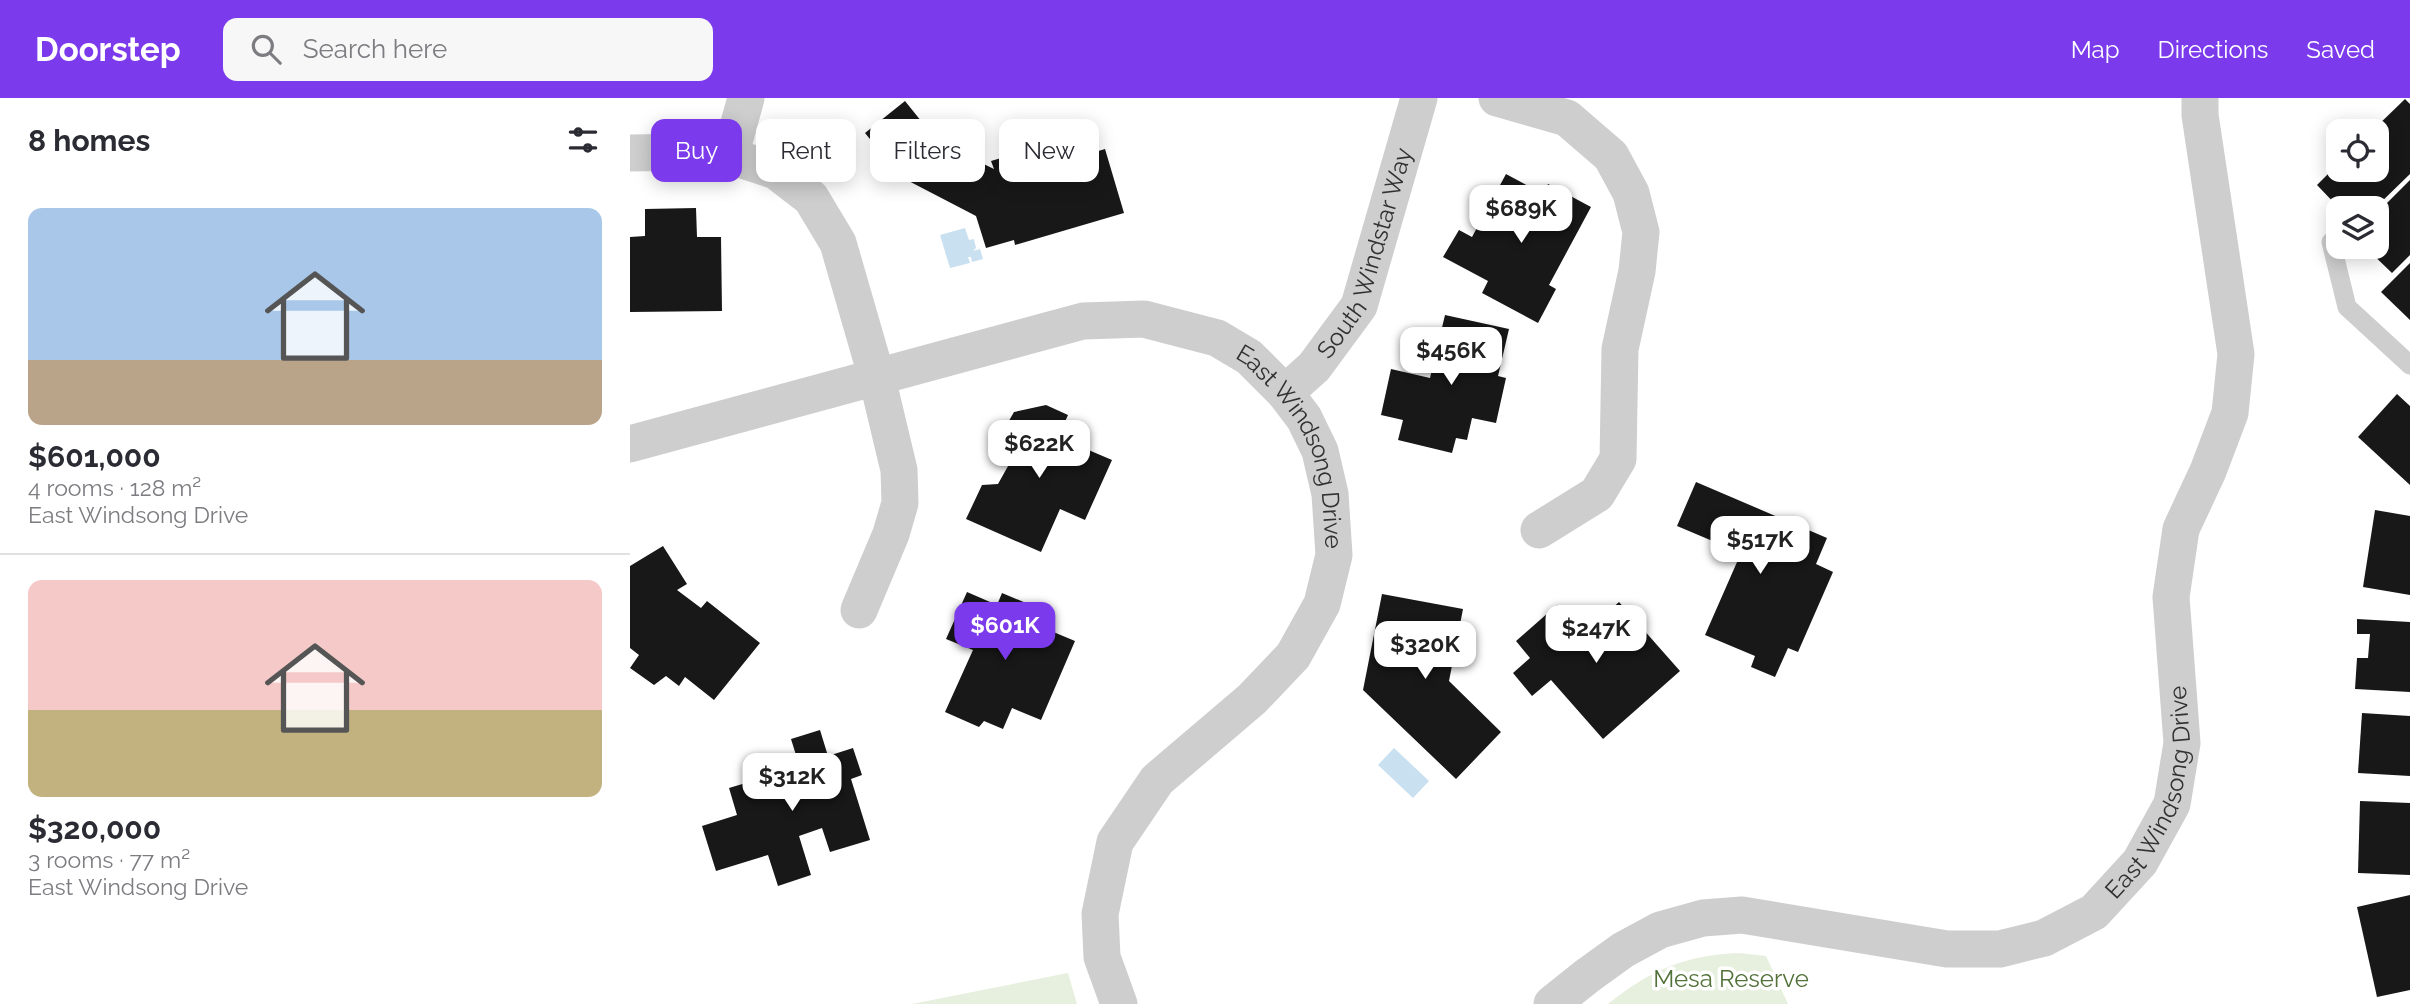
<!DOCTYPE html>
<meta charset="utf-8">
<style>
:root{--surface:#fff;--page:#f7f7f7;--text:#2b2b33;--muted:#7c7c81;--line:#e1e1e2;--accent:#7c3aed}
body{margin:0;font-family:Raleway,sans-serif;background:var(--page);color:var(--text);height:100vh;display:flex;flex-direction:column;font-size:26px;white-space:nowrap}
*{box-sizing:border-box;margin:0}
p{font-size:23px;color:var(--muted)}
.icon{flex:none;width:38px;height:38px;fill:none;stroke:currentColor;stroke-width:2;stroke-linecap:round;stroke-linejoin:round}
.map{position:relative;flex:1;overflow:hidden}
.drawer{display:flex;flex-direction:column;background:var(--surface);width:630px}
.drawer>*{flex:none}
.guide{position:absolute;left:21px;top:21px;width:665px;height:63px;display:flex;gap:14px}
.buttons{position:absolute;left:1696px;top:21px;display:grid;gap:14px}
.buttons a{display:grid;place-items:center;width:63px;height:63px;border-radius:14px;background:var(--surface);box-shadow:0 4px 18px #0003;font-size:35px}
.price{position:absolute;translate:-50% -60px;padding:0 16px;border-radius:14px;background:#fff;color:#222;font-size:23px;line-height:46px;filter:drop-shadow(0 2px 4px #0008)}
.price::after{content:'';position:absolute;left:50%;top:42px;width:21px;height:16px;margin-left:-10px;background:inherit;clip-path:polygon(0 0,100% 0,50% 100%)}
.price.active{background:var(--accent);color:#fff}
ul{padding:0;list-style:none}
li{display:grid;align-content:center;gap:14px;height:371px;padding:0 28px}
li+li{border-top:2px solid var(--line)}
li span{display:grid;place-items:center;height:217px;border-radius:14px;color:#555}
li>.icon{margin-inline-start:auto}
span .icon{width:126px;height:126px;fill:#fffc;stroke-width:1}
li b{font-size:30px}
h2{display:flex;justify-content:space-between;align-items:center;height:84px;padding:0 28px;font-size:30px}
.chip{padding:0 24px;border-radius:14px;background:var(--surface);box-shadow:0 4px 18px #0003;font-size:24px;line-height:63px}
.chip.active{background:var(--accent);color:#fff}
header{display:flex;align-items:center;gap:42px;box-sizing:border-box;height:98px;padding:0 35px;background:var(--accent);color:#fff}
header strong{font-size:33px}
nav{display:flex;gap:38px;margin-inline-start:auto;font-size:24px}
.search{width:490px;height:63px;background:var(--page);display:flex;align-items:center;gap:18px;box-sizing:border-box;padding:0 24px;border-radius:14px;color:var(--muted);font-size:26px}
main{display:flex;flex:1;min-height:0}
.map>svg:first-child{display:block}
</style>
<header>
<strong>Doorstep</strong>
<div class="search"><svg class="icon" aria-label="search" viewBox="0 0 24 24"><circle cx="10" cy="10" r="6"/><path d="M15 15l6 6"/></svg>Search here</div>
<nav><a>Map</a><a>Directions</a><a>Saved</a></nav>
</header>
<main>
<section class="drawer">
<h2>8 homes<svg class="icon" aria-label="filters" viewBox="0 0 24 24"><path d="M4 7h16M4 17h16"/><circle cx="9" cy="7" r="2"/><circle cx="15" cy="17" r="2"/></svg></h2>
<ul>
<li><span style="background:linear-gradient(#a9c7e8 70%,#b9a48a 0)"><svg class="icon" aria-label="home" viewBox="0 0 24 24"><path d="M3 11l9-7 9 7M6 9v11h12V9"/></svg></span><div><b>$601,000</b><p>4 rooms · 128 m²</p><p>East Windsong Drive</p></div></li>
<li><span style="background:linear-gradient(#f6c9c9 60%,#c2b280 0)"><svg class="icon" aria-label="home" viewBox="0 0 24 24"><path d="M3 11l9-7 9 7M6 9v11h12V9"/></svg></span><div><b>$320,000</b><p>3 rooms · 77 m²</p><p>East Windsong Drive</p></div></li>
</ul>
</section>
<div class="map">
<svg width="1780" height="906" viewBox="0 0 1780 906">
<rect width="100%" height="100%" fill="#fff"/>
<g fill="#e7efde">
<path d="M1110 855 1136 858 1158 906H978C1020 872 1056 857 1110 855Z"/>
<polygon points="438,875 447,906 282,906"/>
</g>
<g fill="#c9e0f0">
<polygon points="335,130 339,142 344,141 346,150 343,153 350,151 353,161 342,164 341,159 338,159 340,165 320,170 310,137"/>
<polygon points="764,650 799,683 783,700 748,667"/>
</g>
<g fill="#181818">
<polygon points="1775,1 1780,6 1780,76 1745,110 1709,110 1687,87 1708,66 1708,72 1746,72 1746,33 1742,33"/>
<polygon points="275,3 308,44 364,71 361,63 398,52 401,62 421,56 419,51 447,42 452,58 475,51 494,115 385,147 384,142 356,150 346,118 271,79 235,35"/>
<polygon points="876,76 913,96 918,86 961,109 919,187 926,191 908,225 852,195 858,183 813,159 829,132 842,139"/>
<polygon points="1780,82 1780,157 1762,175 1735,149 1746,149 1746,116"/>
<polygon points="66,110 67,139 91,139 92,213 0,214 0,139 15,138 15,111"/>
<polygon points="1780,165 1780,222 1751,194"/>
<polygon points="815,217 879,231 868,278 876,280 866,325 842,320 837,342 826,340 822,355 768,342 773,322 751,317 761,271 800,280"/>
<polygon points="1767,296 1780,308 1780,387 1728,339"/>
<polygon points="416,307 438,317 428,339 482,362 455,422 430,411 411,454 336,421 352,387 368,386 391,345 372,335 384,314"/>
<polygon points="1066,384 1197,440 1186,466 1203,474 1168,554 1158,550 1145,579 1121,569 1125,558 1075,537 1111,455 1047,428"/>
<polygon points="1745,412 1780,418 1780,497 1733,489"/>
<polygon points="33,448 57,486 47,492 71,510 77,503 130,545 84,602 55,579 49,588 36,578 24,587 0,570 9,557 0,550 0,468"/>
<polygon points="337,494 367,507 372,495 403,508 397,523 445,543 411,622 382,610 373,631 354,623 349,629 315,614 343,552 316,541"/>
<polygon points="752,496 833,511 819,583 871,634 826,681 733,592"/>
<polygon points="989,504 1050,573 973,641 921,582 902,598 883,575 900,560 886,543 927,507 952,537"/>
<polygon points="1727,521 1780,524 1780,594 1725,591 1727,560 1738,560 1740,536 1727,536"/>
<polygon points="1732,615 1780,618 1780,678 1728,675"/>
<polygon points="190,632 198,658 223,650 232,677 221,681 240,742 200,754 192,730 169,738 181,777 148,788 138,757 86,773 72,728 107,717 99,690 149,675 154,693 175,686 161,641"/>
<polygon points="1730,703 1780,705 1780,777 1728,775"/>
<polygon points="1780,797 1780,892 1747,899 1727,809"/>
</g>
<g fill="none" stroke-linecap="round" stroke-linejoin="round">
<polyline stroke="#cecece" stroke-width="19" points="1701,144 1717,209 1780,267"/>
<g stroke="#cecece" stroke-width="37">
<polyline points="867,0 937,20 981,58 1001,95 1011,134 1007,173 990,251 988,361 967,396 909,432"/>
<polyline points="0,55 60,54 100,58 146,73 181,100 208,145 247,280 269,372 270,405 261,436 229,512"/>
<polyline points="100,58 116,0"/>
<path id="s1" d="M655 295 684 269 729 208 789 0"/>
<path id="s2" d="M0 346 453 223 514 221 587 240 619 259 655 295 674 320 690 353 700 396 704 457 692 506 663 558 622 601 527 682 485 744 470 816 472 859 489 906"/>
<path id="s3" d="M922 906 957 878 993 852 1030 832 1073 820 1112 817 1317 851H1370L1414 840 1464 814 1510 764 1542 706 1552 645 1541 499 1551 431 1578 373 1600 315 1606 256 1570 17V0"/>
</g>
</g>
<g text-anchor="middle" stroke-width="7" stroke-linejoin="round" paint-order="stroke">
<g font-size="24" fill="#313131" stroke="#fff">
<text dy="8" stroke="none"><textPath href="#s1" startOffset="166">South Windstar Way</textPath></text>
<text dy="8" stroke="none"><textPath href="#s2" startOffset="746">East Windsong Drive</textPath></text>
<text dy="8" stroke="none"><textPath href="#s3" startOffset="716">East Windsong Drive</textPath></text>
</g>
<g font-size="24" fill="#527239" stroke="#fff">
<text x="1101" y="889">Mesa Reserve</text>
</g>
</g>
</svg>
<div class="buttons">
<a><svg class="icon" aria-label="locate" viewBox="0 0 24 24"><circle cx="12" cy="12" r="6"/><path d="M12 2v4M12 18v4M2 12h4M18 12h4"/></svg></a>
<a><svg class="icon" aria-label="layers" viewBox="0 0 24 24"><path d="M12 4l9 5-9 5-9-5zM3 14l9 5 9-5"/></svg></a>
</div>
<b class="price" style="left:891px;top:147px">$689K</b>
<b class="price" style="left:821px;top:289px">$456K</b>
<b class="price" style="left:409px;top:382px">$622K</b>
<b class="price" style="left:1130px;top:478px">$517K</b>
<b class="price active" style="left:375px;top:564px">$601K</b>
<b class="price" style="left:966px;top:567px">$247K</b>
<b class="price" style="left:795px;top:583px">$320K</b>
<b class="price" style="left:162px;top:715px">$312K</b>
<div class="guide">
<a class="chip active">Buy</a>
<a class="chip">Rent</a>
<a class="chip">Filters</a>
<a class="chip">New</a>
</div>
</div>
</main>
